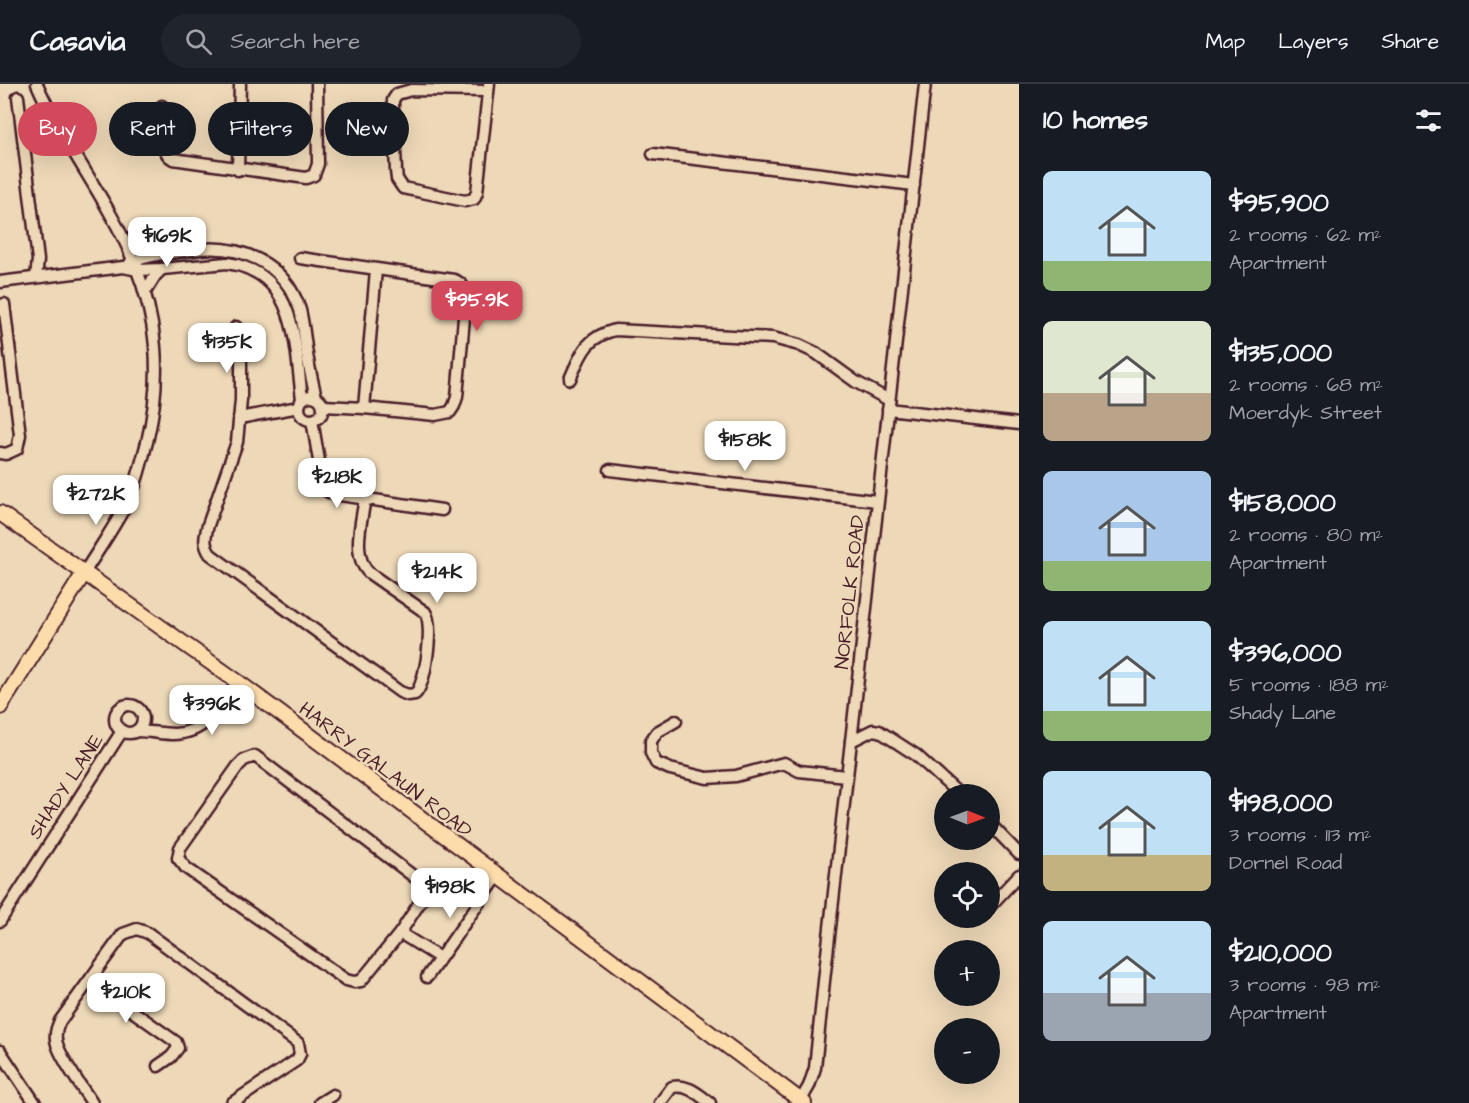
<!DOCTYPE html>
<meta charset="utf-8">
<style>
:root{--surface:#171b24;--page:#20242c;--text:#f1f3f6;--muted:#9ea1a6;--line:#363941;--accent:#d1495b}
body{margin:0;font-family:"Architects Daughter",sans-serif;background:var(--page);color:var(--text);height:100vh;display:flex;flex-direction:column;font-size:22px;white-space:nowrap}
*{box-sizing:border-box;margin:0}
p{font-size:20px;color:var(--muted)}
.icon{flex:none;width:33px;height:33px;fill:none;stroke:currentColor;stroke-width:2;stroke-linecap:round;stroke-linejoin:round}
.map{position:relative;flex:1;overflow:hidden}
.details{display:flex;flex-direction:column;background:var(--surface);width:450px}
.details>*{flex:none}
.banner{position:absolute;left:18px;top:18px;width:570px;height:54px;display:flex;gap:12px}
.needle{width:39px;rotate:91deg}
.fabs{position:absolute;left:934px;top:700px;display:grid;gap:12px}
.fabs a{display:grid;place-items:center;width:66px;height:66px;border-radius:50%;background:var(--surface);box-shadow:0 6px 24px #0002;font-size:30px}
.price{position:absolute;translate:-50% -51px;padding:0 14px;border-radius:12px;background:#fff;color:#222;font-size:20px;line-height:39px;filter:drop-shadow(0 2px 3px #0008)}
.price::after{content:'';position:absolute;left:50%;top:36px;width:18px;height:14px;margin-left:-9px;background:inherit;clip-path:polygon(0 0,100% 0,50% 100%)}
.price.current{background:var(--accent);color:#fff}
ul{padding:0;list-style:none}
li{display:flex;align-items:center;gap:18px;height:150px;padding:0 24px}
li span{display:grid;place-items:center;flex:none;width:168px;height:120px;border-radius:9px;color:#555}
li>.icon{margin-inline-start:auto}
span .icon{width:72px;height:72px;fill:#fffc;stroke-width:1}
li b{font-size:26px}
h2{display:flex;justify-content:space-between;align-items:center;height:72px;padding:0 24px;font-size:26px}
.chip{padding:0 21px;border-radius:27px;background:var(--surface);box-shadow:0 6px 24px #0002;font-size:21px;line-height:54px}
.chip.current{background:var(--accent);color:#fff}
header{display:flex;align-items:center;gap:36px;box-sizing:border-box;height:84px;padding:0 30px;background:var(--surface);border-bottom:2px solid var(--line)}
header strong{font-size:28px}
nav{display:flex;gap:33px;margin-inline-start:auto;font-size:21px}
.search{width:420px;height:54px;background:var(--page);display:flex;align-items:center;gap:15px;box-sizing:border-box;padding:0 21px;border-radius:33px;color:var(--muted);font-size:22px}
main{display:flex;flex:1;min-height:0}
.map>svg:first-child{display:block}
</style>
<header>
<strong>Casavia</strong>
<div class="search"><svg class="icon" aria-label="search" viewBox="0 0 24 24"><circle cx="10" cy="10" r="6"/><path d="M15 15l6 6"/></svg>Search here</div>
<nav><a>Map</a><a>Layers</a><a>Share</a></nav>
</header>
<main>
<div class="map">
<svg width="1019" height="1019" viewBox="0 0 1019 1019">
<rect width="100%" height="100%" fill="#edd8b7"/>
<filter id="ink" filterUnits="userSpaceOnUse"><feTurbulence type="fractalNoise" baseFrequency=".0167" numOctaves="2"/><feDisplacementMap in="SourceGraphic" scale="12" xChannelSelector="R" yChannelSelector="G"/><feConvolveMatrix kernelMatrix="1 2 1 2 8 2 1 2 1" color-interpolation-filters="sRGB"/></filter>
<g filter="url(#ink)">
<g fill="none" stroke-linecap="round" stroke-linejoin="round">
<g stroke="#4a1f2b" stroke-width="15">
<g id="minor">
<path d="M37 0C57 46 87 87 111 131 153 205 167 275 147 358 142 376 138 395 131 411 118 438 100 463 84 489"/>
<polyline points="488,7 411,6 397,10 393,16 393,23 396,87 397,95 403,104 465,117 474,115 477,108 489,0"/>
<polyline points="18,13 38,176 36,193"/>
<path d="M162 22C162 38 157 67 173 75L306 94 314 91 318 80 317 0"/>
<polyline points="653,70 914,101"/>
<polyline points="238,86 240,0"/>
<path d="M300 174 454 196C462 199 464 203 466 211L457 313 454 322 450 328 435 331 364 324 323 322"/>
<path d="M130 179C149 170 173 169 193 166 240 159 285 179 300 226 304 242 305 260 308 276 310 288 313 300 316 313"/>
<path d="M0 198 123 183 138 186 162 185 227 179C297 188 295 260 302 315"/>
<polyline points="145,208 155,192 162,185"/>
<path d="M236 243 241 264V316L237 358 208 441C205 453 203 459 210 470L400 608 408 611 415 610C426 600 434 540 425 528L369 489C351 471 362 436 365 414"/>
<path d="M570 295C581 270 586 253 615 246L773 254 799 261 816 269 856 298 889 316"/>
<circle cx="311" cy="324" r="12"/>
<polyline points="364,324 376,186"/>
<polyline points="888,325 1019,340"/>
<polyline points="239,334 299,323"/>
<polyline points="312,336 323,400 327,407 333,410 442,426"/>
<polyline points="0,369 6,370 17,365 20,351 4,220"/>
<polyline points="610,386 877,417"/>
<circle cx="129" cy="635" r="14"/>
<polyline points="676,637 657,648 651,657 651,669 656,679 670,685 707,694 736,692 784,679 799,687 846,692"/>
<path d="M136 647C149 647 162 650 174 650 207 649 221 622 238 598"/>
<polyline points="851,657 873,646 879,647 916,671 960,711"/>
<polygon points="255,672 421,798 425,803 426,809 400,849 361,897 354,898 346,896 186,784 178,774 180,764 238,682 244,676"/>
<polyline points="990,740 1019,770"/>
<polyline points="990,822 1019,791"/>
<polyline points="0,837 122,647"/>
<polyline points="400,849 440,874"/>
<polyline points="427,893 497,793"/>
<polyline points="90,897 176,958 178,964 171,973 158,982"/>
<polyline points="0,967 35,1019"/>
<polyline points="801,1016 809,1002 815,984 824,897 925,0"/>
<path d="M92 1019C83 1005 58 971 56 956 55 949 57 943 60 937L123 850 137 845 148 849 298 959 300 970 297 976 232 1019"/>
<polyline points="320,1019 333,1011"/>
<path d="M660 1019 672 1003C688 1000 698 1010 710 1019"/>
</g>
</g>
<g stroke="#4a1f2b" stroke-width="18">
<g id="major">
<polyline points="0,429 238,598 804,1019"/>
<polyline points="0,623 84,489"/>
</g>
</g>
<use href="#minor" stroke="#edd8b7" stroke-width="10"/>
<use href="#major" stroke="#fddcac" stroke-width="14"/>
</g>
</g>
<g text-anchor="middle" stroke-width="5" stroke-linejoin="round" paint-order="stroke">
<g font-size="20" fill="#4a1f2b" stroke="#edd8b7">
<text transform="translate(849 508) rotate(-84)" y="7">NORFOLK ROAD</text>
<text transform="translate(386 685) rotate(37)" y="7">HARRY GALAUN ROAD</text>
<text transform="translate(65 702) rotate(-57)" y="7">SHADY LANE</text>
</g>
</g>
</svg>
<div class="fabs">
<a><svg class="needle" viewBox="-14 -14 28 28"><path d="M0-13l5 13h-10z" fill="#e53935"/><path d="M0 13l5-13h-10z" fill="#9ea1a6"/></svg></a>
<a><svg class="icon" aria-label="locate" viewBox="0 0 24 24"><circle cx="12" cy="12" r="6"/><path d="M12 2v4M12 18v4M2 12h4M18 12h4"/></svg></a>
<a>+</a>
<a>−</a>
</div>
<b class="price" style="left:167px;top:184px">$169K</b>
<b class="price current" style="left:477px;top:248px">$95.9K</b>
<b class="price" style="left:227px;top:290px">$135K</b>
<b class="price" style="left:745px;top:388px">$158K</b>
<b class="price" style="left:337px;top:425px">$218K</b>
<b class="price" style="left:96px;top:442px">$272K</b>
<b class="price" style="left:437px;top:520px">$214K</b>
<b class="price" style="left:212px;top:652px">$396K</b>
<b class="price" style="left:450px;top:835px">$198K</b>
<b class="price" style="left:126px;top:940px">$210K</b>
<div class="banner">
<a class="chip current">Buy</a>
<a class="chip">Rent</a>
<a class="chip">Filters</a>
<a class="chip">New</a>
</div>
</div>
<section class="details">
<h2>10 homes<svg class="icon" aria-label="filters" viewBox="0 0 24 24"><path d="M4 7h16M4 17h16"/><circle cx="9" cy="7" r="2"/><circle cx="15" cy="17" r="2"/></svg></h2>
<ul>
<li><span style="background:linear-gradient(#bfe0f5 75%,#8fb573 0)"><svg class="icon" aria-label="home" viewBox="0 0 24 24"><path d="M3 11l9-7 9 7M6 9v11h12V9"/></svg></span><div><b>$95,900</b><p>2 rooms · 62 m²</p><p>Apartment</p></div></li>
<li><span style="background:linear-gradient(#dfe7d0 60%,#b9a48a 0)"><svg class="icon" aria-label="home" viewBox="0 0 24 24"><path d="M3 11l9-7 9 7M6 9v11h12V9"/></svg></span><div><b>$135,000</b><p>2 rooms · 68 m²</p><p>Moerdyk Street</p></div></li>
<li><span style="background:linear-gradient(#a9c7e8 75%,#8fb573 0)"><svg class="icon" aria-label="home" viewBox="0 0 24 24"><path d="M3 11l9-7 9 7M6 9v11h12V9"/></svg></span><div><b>$158,000</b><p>2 rooms · 80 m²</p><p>Apartment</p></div></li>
<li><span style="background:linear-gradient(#bfe0f5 75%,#8fb573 0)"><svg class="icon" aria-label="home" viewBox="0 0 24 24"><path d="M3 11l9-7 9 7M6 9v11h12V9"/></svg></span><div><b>$396,000</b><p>5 rooms · 188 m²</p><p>Shady Lane</p></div></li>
<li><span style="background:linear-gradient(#bfe0f5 70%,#c2b280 0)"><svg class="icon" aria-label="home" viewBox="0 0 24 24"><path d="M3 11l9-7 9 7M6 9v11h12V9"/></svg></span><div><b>$198,000</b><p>3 rooms · 113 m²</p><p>Dornel Road</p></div></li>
<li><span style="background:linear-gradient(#bfe0f5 60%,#9aa5b1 0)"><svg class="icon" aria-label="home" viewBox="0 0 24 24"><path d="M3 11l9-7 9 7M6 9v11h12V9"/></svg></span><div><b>$210,000</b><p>3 rooms · 98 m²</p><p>Apartment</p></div></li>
</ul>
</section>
</main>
